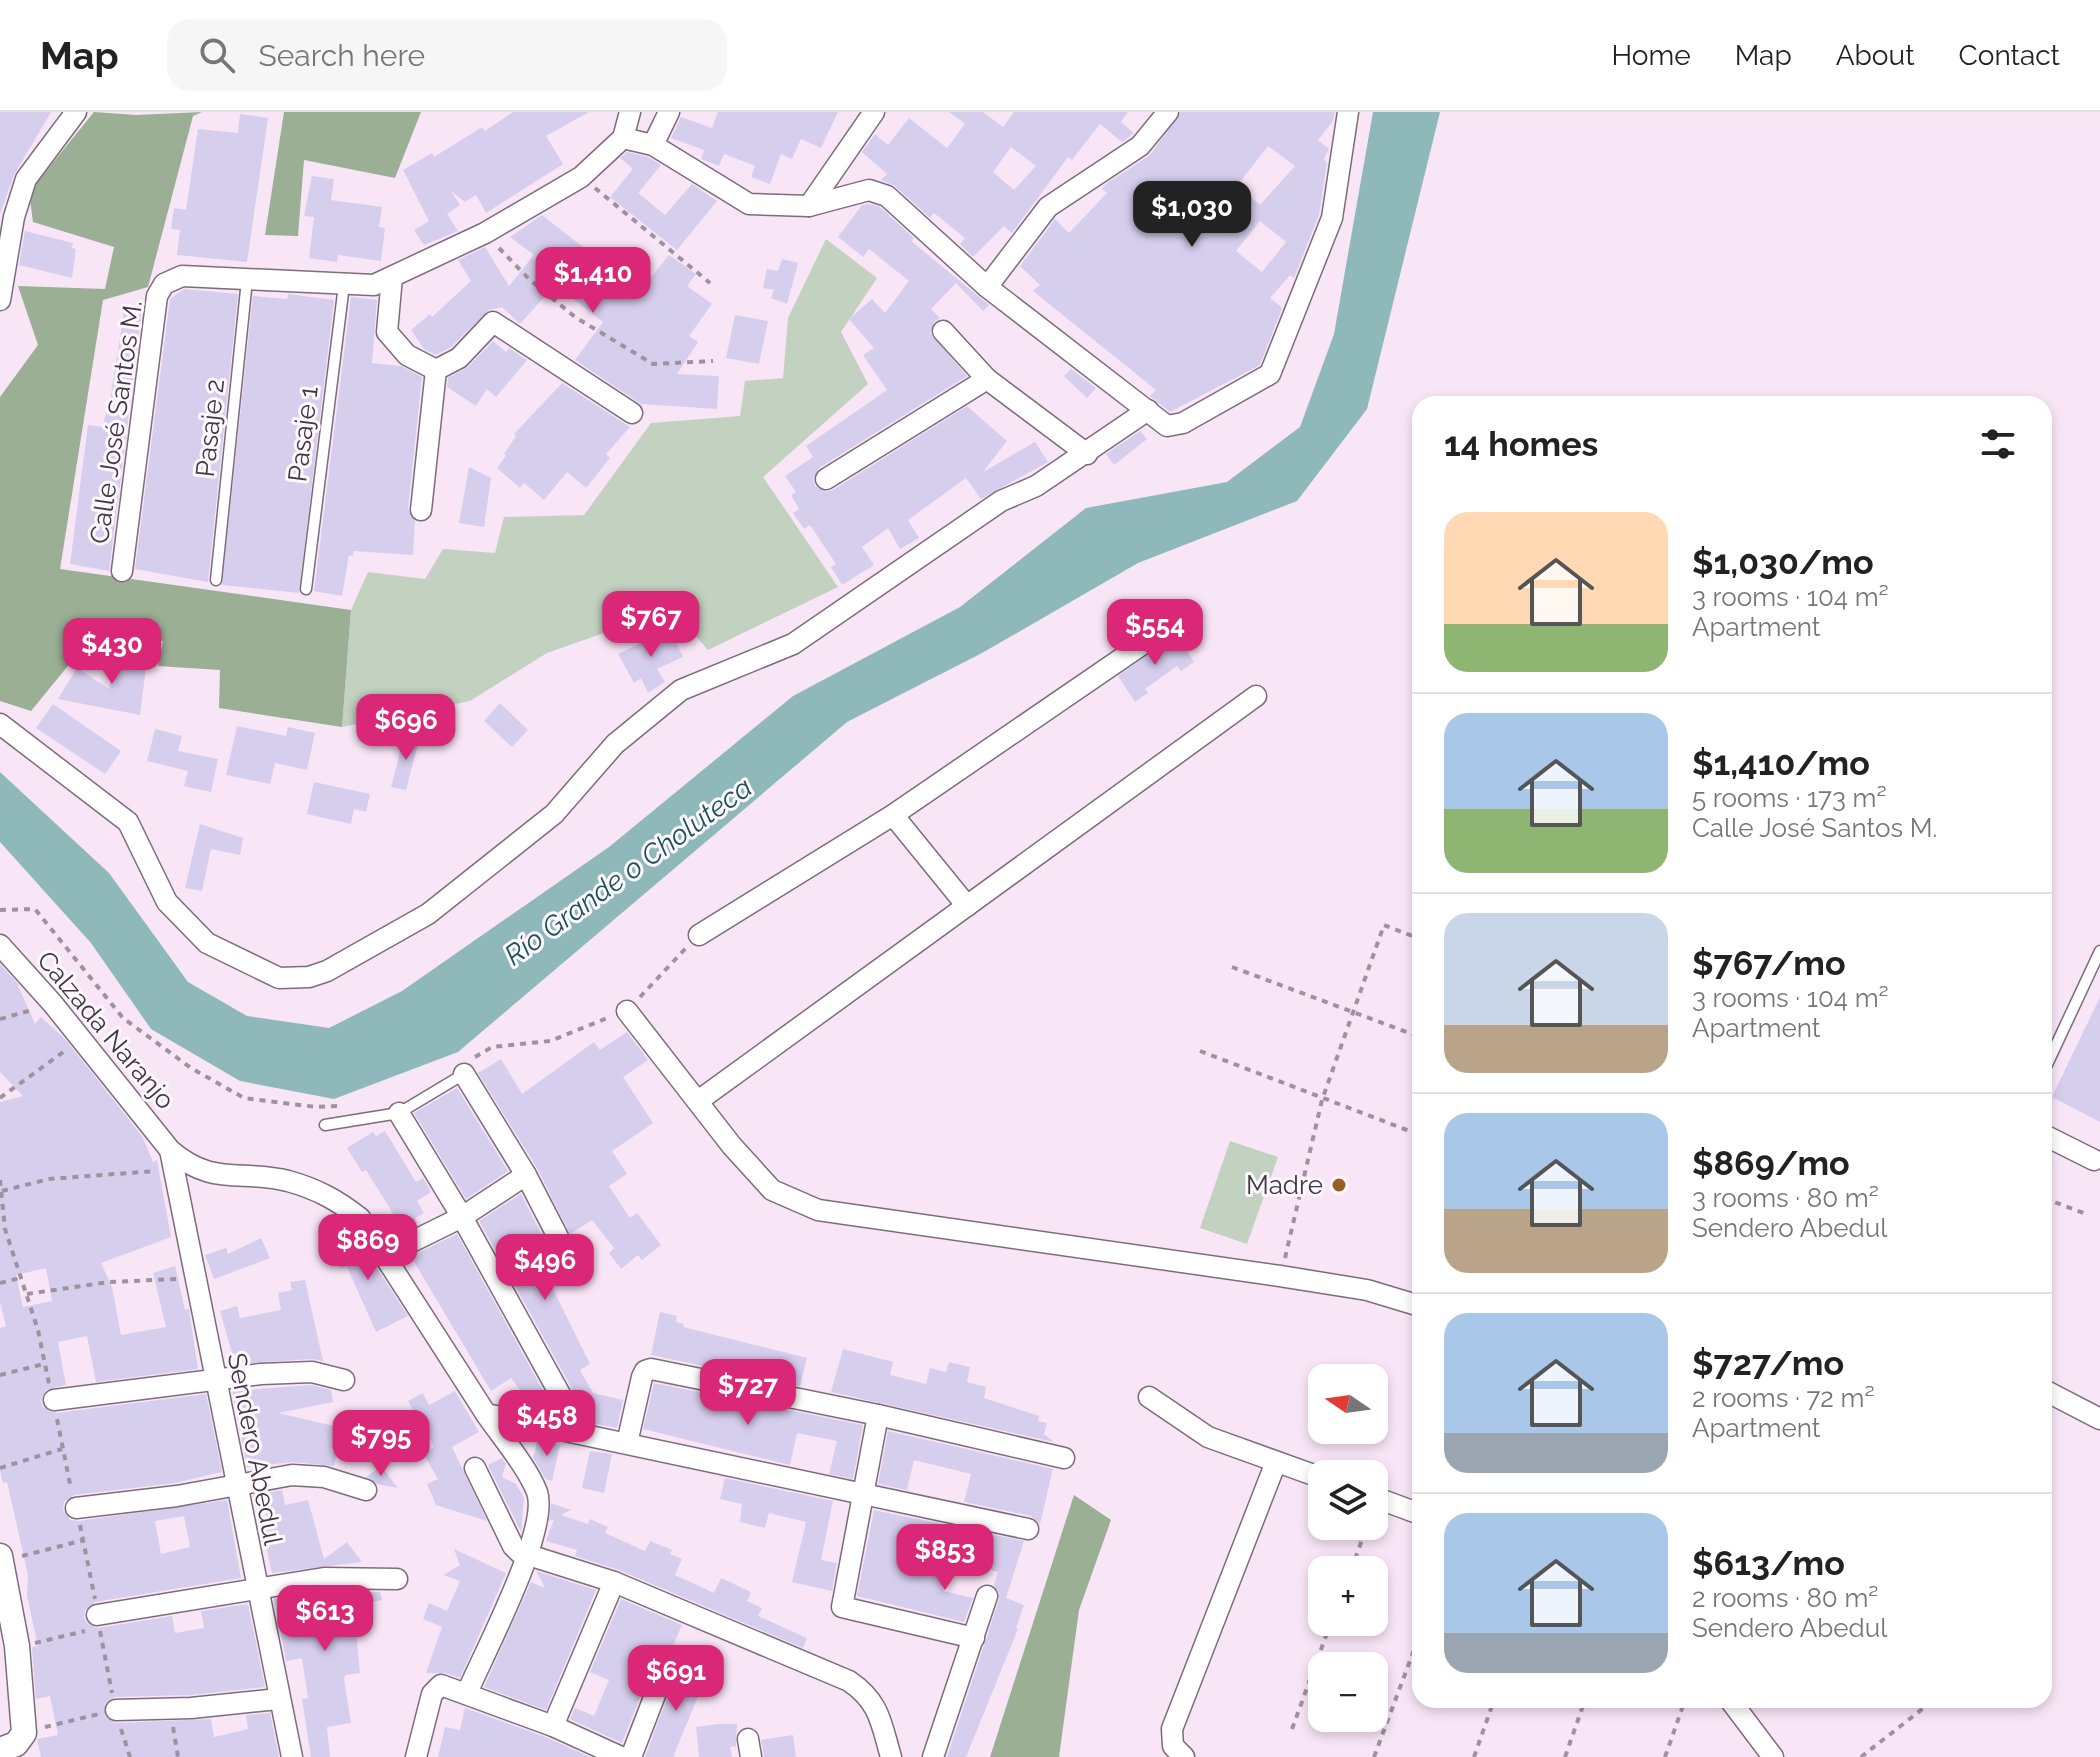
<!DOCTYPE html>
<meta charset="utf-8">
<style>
:root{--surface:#fff;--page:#f6f6f6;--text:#222;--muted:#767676;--line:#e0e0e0;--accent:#db2777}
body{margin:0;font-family:Raleway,sans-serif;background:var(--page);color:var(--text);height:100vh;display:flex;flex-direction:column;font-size:30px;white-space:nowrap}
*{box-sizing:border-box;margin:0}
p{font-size:26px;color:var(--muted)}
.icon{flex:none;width:44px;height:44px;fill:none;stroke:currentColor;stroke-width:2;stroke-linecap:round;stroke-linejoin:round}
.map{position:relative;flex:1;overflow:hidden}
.drawer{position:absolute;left:1412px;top:284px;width:640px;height:1312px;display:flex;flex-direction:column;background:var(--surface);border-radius:24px;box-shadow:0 4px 12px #0003}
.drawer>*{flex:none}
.needle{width:52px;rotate:283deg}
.controls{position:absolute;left:1308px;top:1252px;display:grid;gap:16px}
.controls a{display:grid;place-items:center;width:80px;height:80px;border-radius:16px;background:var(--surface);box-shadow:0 4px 12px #0003;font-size:40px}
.price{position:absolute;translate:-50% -68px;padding:0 18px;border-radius:16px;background:var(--accent);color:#fff;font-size:26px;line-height:52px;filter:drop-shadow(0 2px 4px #0008)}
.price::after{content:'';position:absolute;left:50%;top:48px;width:24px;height:18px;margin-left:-12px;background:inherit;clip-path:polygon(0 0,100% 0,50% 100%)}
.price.selected{background:#222;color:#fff}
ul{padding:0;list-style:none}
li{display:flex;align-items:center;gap:24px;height:200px;padding:0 32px}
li+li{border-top:2px solid var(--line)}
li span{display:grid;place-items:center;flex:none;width:224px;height:160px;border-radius:24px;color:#555}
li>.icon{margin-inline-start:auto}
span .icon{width:96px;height:96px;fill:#fffc;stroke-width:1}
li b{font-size:34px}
h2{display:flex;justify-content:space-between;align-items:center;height:96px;padding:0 32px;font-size:34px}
header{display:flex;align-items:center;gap:48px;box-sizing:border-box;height:112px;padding:0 40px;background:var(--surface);border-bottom:2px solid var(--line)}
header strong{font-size:38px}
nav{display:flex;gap:44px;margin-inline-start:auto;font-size:28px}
.search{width:560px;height:72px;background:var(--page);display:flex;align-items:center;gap:20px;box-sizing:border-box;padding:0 28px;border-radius:24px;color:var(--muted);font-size:30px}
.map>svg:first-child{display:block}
</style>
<header>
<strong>Map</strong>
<div class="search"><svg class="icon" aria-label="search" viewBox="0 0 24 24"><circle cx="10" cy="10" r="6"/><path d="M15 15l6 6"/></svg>Search here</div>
<nav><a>Home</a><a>Map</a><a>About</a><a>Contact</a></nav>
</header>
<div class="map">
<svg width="2100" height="1645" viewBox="0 0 2100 1645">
<rect width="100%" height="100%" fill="#f8e6f7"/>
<g fill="#c3d1c0">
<polygon points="826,127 877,166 841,220 868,272 763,365 838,475 708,538 672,497 547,541 470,589 342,615 351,498 368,460 425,467 443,437 495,441 504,405 584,403 651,311 740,304 745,269 783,266 788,206"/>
<polygon points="1230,1029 1278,1045 1247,1132 1200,1116"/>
</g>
<g fill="#9aaf94">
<polygon points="94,0 136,3 202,0 193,4 148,175 103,188 60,457 351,498 342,615 219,596 220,558 158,554 163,529 90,527 31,599 0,589 0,285 38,233 18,174 105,177 114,135 33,110 29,80"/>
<polygon points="284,0 421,0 395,66 304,48 298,124 265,123"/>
<polygon points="1074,1383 1111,1408 1079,1498 1059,1645 990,1645"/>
</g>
<polygon fill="#8fb8ba" points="1373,0 1440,0 1367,297 1297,389 1138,451 982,541 847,610 458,940 334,987 240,969 151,917 91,831 0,730 0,660 109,761 188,870 247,904 329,916 402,879 609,735 793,584 960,495 1086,396 1227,370 1300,315 1334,222"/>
<g fill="#d6ceed" fill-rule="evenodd">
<polygon points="0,0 51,0 14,63 0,102"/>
<polygon points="513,0 589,0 546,24 563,52 486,101 476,83 465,90 451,79 460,93 447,102 458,119 424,133 414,118 429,109 403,58 432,41 434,45 482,15 485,19"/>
<polygon points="718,0 838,0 821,36 801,27 792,47 781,42 770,72 751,65 755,54 724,42 719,54 701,47 704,38 671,26 681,5 712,16"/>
<path d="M949 0H983L1003 15 1014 0H1128L1121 10 1134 21 1122 30 1100 12 1072 48 1068 45 1012 121 1004 114 973 145 960 132 965 126 934 101 930 106 895 74 881 68 887 62 862 40 875 22 888 33 909 6 947 36 965 12ZM1011 35 1036 54 1014 78 993 60Z"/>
<path d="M1181 0H1335L1333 9 1318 28 1329 37 1324 47 1327 51 1319 103 1294 166 1290 163 1270 186 1282 196 1260 253 1170 300 1150 284 1156 278 1033 179 1040 173 1020 154 1055 107 1069 121 1107 81 1102 77 1106 72 1150 43ZM1268 34 1295 54 1260 93 1237 74ZM1260 109 1286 130 1262 160 1236 139Z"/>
<polygon points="240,2 268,6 247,150 177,143 180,118 171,117 174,96 186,98 198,17 238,21"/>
<polygon points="627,40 648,45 661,53 638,81 665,103 692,72 717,89 677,138 610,85 633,57 620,46"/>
<polygon points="312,64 334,67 331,88 382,95 379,115 385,116 381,149 338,143 337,150 309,146 314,105 304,104"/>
<polygon points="869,92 880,95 914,126 911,129 989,193 983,199 956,171 931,197 940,206 934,210 930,221 967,264 819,356 813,367 815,374 826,380 833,378 967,294 1007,329 983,360 1035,330 1048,350 981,387 966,366 908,408 919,426 900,437 888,416 862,435 874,453 842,473 831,455 836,452 810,413 804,417 793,401 799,397 791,383 796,380 785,364 813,345 806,334 887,278 863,243 874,236 849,207 872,187 885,201 909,169 869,137 863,145 838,125 862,93"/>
<polygon points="542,103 627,169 639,154 652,164 669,143 696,162 687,174 712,192 689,224 698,230 677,262 719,264 717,297 641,292 575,248 603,210 555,173 520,212 502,195 489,198 451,235 436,243 425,238 411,218 430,202 432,205 471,169 458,148 485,135 509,174 534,143 510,125"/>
<polygon points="25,119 73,131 72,136 76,137 72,166 19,153"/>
<polygon points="782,147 798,151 787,192 771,186 774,178 763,176 767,157 778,159"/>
<polygon points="184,177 238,182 208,470 135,457 170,187"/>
<polygon points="288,182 334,188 299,481 222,473 253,184 287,187"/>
<polygon points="351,185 377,188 372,251 401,254 422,265 408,397 415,409 413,443 354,439 353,444 349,443 342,484 314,479"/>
<polygon points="125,193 142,196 109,459 70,452 88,313 102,315 110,289"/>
<polygon points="735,203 768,209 759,252 726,246"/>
<polygon points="493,229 506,240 509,236 527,248 496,285 487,277 476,294 447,275 448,266 468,255"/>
<polygon points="1071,257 1096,276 1087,286 1064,264"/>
<polygon points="562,271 630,315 606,342 610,346 586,376 567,360 544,388 524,371 520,376 497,356 506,344 504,342 516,324 514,322"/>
<polygon points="1140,319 1147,327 1114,353 1106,342"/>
<polygon points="469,355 491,366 484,415 459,411"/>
<polygon points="670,517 683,545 657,557 665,570 648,581 641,566 634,571 618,542"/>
<polygon points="1176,522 1194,550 1181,559 1177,554 1145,577 1148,581 1135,590 1118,564"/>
<polygon points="129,536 148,540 140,603 58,587 77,556 109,577 115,551 125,553"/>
<polygon points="500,591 528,618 512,635 484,609"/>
<polygon points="53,592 121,639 105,662 36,616"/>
<polygon points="237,614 286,624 288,615 315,621 307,658 275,651 270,672 226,663"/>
<polygon points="155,617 182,624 178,639 218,647 211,680 184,674 188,659 147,649"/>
<polygon points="405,622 420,624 406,678 391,675"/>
<polygon points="314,670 370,682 366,700 354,697 351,712 307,702"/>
<polygon points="200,712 243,726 240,743 211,737 202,779 185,776"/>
<path d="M0 852 17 871 35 912 41 905 65 927 142 1024 153 1050 157 1048 171 1125 101 1151 112 1175 121 1223 166 1215 153 1161 175 1154 185 1198 189 1197 198 1257 96 1270 87 1224 58 1230 66 1273 46 1278 41 1289 43 1295 56 1301 206 1282 222 1360 175 1371 74 1383 64 1390 63 1398 70 1408 78 1409 227 1388 241 1466 95 1490 85 1498 84 1506 88 1512 98 1516 172 1504 175 1521 204 1516 201 1499 248 1492 265 1575 190 1583 115 1585 105 1591V1604L116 1611 211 1607 214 1625 248 1617 246 1603 270 1601 279 1645H41L37 1627 58 1623 50 1584 36 1587 32 1535 38 1534 27 1484 28 1463 7 1370 3 1371 0 1358V1216L6 1214 0 1190V990L23 984 0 960ZM46 1156 52 1189 23 1195 16 1163ZM184 1404 190 1435 161 1442 155 1409Z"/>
<polygon points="2100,885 2100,1010 2052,985"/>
<polygon points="627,920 648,948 623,965 653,1011 612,1039 627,1062 609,1074 630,1106 637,1101 661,1133 642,1148 638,1143 621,1157 609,1141 614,1136 592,1108 570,1122 537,1056 478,961 501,947 522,982 594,930 600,938"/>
<polygon points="457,976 508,1059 466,1087 414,1001"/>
<polygon points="385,1019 416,1070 423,1066 431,1080 417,1089 424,1101 415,1106 418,1112 404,1119 366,1058 362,1060 347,1036 373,1020 376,1024"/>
<polygon points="521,1082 546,1131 536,1137 545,1153 542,1155 590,1252 580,1258 593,1281 623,1288 617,1316 591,1311 479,1109"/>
<polygon points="353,1119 408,1204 376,1220 347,1155 340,1156 328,1132"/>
<polygon points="457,1122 545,1282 530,1292 511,1266 491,1279 413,1148 412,1144"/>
<polygon points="261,1126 270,1146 214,1167 205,1143 226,1136 228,1142"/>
<polygon points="305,1168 323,1249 312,1247 235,1252 220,1199 237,1194 240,1206 281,1198 278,1181 292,1178 290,1170"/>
<polygon points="660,1200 677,1204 676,1210 684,1212 683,1215 807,1246 800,1274 651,1243"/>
<polygon points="843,1237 893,1250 890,1263 926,1272 930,1256 946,1260 949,1250 970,1255 967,1270 986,1275 984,1286 1039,1304 1038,1309 1047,1311 1044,1322 1054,1330 831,1280"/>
<polygon points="654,1271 863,1313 853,1367 829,1362 837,1329 797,1321 790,1353 643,1317"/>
<polygon points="311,1273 331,1278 333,1290 278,1301 338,1315 332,1339 337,1340 334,1354 292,1350 247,1355 232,1279"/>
<polygon points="455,1279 479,1320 452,1335 487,1409 436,1393 427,1372 438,1367 423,1341 434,1335 408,1289 423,1281 429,1293"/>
<polygon points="888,1319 1053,1357 1040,1412 1031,1404 964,1390 971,1362 914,1348 907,1378 878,1372"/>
<polygon points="538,1327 560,1333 552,1369 546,1367 533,1346"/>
<polygon points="590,1339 612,1342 604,1381 582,1376"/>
<polygon points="502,1346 506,1352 502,1365 516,1372 524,1386 521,1420 488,1353"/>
<polygon points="381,1354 398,1376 377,1372 366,1365"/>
<polygon points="725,1366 833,1389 821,1448 837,1451 832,1479 792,1470 806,1410 769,1401 765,1416 740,1410 742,1392 720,1387"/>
<polygon points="282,1378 285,1393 308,1388 324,1447 347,1430 362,1450 272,1461 264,1424 263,1408 267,1407 261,1382"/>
<polygon points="551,1391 571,1398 561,1403 588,1412 590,1407 608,1415 605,1421 645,1439 650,1429 672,1438 670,1442 682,1447 675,1463 714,1481 721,1466 751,1480 747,1489 762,1496 758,1504 807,1526 803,1536 619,1458 575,1444 577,1438 546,1429 554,1407 549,1409"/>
<polygon points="874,1398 1024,1429 1006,1486 1024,1493 1016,1516 1018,1517 966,1645 947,1645 999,1488 999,1481 994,1473 998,1460 954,1449 944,1479 973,1486 964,1510 857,1484"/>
<polygon points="454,1437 506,1461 460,1566 445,1561 426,1561 442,1515 423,1507 429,1491 447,1499 460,1469 443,1463 460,1453"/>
<polygon points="536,1459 596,1478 546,1598 484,1575 531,1470 545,1476"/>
<polygon points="325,1479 380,1480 382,1488 368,1491 371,1508 366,1509 367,1517 356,1519 360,1561 345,1563 344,1567 351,1611 327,1615 330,1645 311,1645 302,1587 308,1586 302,1546 286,1549 274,1487"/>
<polygon points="621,1487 682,1513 670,1540 660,1541 655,1547 622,1631 570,1607 575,1596 594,1604 609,1568 590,1560"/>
<polygon points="679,1554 706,1565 673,1645 645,1645"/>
<polygon points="465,1596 548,1626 590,1645 438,1645 445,1615 460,1618"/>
<polygon points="718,1612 737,1612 736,1634 730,1635 732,1645 699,1645 696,1615"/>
<polygon points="793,1623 796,1645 764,1645 761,1628"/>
</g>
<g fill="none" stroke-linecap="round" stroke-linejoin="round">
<g stroke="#7d6c7c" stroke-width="13">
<g id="service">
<polyline points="216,468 247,168"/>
<polyline points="306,477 344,173"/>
<polyline points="2044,959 2100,839"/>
<polyline points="325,1013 399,1001 464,962"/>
</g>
</g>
<g stroke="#7d6c7c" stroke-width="23">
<g id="minor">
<polyline points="623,26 653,33 749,92 809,94 869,78 887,84 987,175 1167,314 1183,311 1270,262 1332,106 1348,0"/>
<polyline points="653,33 669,0"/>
<polyline points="809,94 874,0"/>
<polyline points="392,165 387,220 407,243 436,258"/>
<polyline points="987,175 1048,95 1140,34 1168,0"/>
<polyline points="0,188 14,105 26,67 76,0"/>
<polyline points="943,219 987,267 1087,342"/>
<polyline points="436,258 459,246 493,210 632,301"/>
<polyline points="826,367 987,267"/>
<polyline points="421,398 436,258"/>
<polyline points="122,459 157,184 164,172 182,164 374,173 485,121 581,65 623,26 630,0"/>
<polyline points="0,612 128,710 167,790 207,831 279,866 309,865 327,859 428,802 554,702 615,632 681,578 793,532 1001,389 1036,374 1148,298"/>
<polyline points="893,703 967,794"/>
<polyline points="699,823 893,703 1153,525"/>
<path d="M0 833 53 892 170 1038C213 1075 240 1057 288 1069 317 1077 337 1088 360 1106L486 1302 1028 1417"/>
<polyline points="627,899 732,1034 772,1078 818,1098 1280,1164 1367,1178 1420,1194"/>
<polyline points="464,962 526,1063 558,1125"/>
<polyline points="698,989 1256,584"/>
<polyline points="399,1001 462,1105 582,1322"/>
<polyline points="2044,1023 2094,1048"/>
<polyline points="170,1038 292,1645"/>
<polyline points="383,1144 462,1105 526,1063"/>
<polyline points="2044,1278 2100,1307"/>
<polyline points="1149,1285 1208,1325 1322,1366"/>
<polyline points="54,1288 261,1262 312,1260 344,1268"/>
<polyline points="878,1303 842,1495 974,1526"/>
<polyline points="627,1331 642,1265 645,1259 651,1257 878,1303 1064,1346"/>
<path d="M475 1356 513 1434 519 1440 614 1470 849 1569C880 1590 881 1611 891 1645"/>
<polyline points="1374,1385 1420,1402"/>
<polyline points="76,1396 177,1384 292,1363 324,1365 366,1378"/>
<polyline points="97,1503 324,1466 397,1467"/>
<path d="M467 1581C484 1541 550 1417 537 1380 528 1356 501 1324 486 1302"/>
<polyline points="1730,1588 1773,1645"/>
<polyline points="116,1598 191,1596 278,1587"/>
<polyline points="553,1614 614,1470"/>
<polyline points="748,1627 751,1645"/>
<polyline points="416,1645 432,1582 441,1573 553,1614 621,1645"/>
<polyline points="631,1645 667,1552"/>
<polyline points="933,1645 987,1484"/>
<polyline points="1184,1645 1173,1634 1172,1617 1276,1350"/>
</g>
</g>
<g stroke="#7d6c7c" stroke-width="27">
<polyline id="tertiary" points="0,1444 17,1534 24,1621 16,1632 0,1638"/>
</g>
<g stroke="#9f929e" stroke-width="4" stroke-dasharray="6 6" stroke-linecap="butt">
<polyline points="595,76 710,171"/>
<polyline points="499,136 529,167 575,205 653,252 713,249"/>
<polyline points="0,798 35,797 123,906 191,956 244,986 316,995 339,994"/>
<polyline points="1232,855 1420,925"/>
<polyline points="640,885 686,836"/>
<polyline points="0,907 32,898"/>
<polyline points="1200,939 1420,1023"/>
<polyline points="475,945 492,935 550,929 610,905"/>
<polyline points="0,986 66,938"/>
<polyline points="0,1068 5,1117 38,1218 49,1272"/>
<polyline points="2,1079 49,1067 156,1059"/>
<polyline points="2044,1086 2086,1102"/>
<polyline points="1285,1146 1322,988 1384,813 1420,827"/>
<polyline points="0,1171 20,1166"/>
<polyline points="27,1182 109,1170 177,1167"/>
<polyline points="0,1263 44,1252"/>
<polyline points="57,1307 71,1377"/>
<polyline points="0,1356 62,1337"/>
<polyline points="80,1413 95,1487"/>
<polyline points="22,1444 84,1428"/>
<polyline points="1351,1458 1367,1414"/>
<polyline points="100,1519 112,1581"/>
<polyline points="35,1531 85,1519"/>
<polyline points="45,1615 99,1602"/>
<polyline points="173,1615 178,1645"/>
<polyline points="121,1617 130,1645"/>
<polyline points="1292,1617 1331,1510"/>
<polyline points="1374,1645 1420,1522"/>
<polyline points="1474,1645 1494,1588"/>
<polyline points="1565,1645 1585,1588"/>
<polyline points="1665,1645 1685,1588"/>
<polyline points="1861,1645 1930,1591"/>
</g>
<use href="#service" stroke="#fff" stroke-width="10"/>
<use href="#minor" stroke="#fff" stroke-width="20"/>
<use href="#tertiary" stroke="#fff" stroke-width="24"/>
</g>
<circle fill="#9a5f1f" stroke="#fff7fe" stroke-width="3" cx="1339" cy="1073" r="8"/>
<g text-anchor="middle" stroke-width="6" stroke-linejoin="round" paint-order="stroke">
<g font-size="26" fill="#3f383f" stroke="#fff7fe">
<text transform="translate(116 310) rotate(-82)" y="9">Calle José Santos M.</text>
<text transform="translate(210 316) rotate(-84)" y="9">Pasaje 2</text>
<text transform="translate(303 322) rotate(-83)" y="9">Pasaje 1</text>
<text transform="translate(106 918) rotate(50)" y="9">Calzada Naranjo</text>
<text transform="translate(255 1337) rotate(79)" y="9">Sendero Abedul</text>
</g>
<g font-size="26" fill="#3f383f" stroke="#fff7fe" text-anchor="end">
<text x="1323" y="1082">Madre</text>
</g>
<g font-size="28" font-style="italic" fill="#1a5458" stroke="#fff7fe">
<text transform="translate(628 759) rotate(-36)" y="10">Río Grande o Choluteca</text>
</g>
</g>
</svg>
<div class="controls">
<a><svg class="needle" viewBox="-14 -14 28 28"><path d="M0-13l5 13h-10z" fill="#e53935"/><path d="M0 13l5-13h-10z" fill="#767676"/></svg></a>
<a><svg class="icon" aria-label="layers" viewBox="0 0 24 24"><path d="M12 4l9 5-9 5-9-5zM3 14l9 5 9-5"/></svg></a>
<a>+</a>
<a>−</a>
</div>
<b class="price selected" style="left:1192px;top:137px">$1,030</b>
<b class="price" style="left:593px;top:203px">$1,410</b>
<b class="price" style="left:651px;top:547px">$767</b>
<b class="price" style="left:1155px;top:555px">$554</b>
<b class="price" style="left:112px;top:574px">$430</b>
<b class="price" style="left:406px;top:650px">$696</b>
<b class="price" style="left:368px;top:1170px">$869</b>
<b class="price" style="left:545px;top:1190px">$496</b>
<b class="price" style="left:748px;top:1315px">$727</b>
<b class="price" style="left:547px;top:1346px">$458</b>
<b class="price" style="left:381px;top:1366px">$795</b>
<b class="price" style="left:945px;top:1480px">$853</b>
<b class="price" style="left:325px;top:1541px">$613</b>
<b class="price" style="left:676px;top:1601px">$691</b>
<section class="drawer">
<h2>14 homes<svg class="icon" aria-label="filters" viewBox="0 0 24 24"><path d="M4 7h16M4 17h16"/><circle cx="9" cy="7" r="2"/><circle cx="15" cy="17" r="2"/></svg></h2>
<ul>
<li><span style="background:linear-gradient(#ffd9b3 70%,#8fb573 0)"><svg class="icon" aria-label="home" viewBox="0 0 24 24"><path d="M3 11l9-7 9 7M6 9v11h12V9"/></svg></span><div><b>$1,030/mo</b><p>3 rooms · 104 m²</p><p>Apartment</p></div></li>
<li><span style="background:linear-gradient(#a9c7e8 60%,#8fb573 0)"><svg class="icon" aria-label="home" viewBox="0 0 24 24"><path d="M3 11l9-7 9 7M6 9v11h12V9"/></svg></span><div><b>$1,410/mo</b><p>5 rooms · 173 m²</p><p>Calle José Santos M.</p></div></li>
<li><span style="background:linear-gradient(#c9d6e8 70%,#b9a48a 0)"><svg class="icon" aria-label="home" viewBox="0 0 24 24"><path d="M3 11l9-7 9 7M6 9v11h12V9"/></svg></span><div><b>$767/mo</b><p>3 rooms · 104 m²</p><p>Apartment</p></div></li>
<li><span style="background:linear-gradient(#a9c7e8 60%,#b9a48a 0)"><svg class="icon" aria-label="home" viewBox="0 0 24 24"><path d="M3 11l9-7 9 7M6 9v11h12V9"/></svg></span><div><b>$869/mo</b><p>3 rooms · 80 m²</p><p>Sendero Abedul</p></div></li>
<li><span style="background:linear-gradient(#a9c7e8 75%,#9aa5b1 0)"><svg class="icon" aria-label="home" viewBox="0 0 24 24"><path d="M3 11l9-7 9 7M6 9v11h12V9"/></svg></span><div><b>$727/mo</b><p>2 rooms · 72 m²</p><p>Apartment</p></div></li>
<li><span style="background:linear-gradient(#a9c7e8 75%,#9aa5b1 0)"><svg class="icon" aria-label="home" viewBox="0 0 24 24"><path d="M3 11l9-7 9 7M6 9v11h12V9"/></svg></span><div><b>$613/mo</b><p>2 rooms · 80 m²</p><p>Sendero Abedul</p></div></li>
</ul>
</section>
</div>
